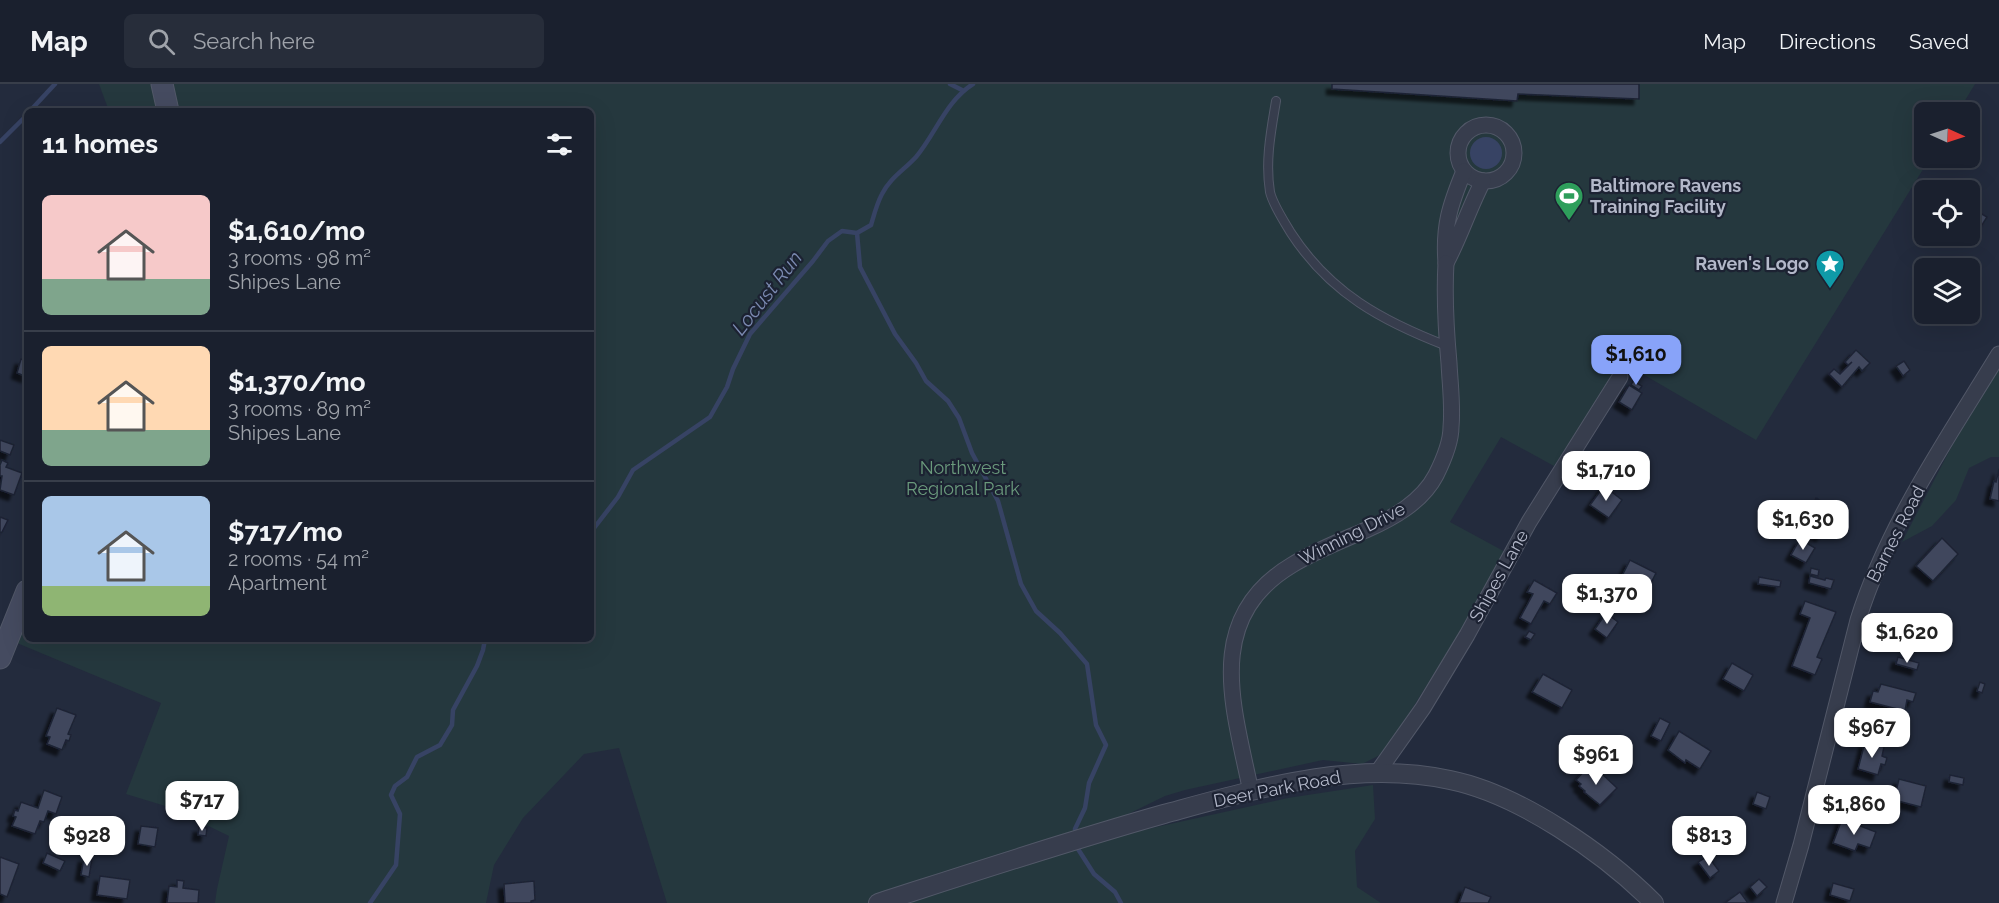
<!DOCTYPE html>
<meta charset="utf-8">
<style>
:root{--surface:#1a202e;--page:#272d3a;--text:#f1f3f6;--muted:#9fa3aa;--line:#383e4a;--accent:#88a3f9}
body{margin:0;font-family:Raleway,sans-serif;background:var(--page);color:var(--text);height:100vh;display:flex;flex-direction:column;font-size:22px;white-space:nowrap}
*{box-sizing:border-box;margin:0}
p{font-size:20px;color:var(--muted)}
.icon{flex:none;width:33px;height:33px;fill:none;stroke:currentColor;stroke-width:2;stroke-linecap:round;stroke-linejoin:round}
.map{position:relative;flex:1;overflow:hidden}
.side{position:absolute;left:24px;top:24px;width:570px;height:534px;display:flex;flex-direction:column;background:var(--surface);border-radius:9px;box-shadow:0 6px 24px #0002,0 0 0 2px var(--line)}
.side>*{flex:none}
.needle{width:39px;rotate:93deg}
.controls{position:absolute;left:1914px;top:18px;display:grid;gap:12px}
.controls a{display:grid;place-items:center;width:66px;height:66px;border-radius:9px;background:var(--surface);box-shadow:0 6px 24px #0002,0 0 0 2px var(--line);font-size:30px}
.price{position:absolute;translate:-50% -51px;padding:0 14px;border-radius:12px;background:#fff;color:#222;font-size:20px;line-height:39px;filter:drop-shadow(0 2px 3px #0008)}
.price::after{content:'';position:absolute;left:50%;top:36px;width:18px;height:14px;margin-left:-9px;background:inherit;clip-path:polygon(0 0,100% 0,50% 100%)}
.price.active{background:var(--accent);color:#111}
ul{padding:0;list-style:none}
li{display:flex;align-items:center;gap:18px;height:150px;padding:0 18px}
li+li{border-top:2px solid var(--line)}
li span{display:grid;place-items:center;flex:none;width:168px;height:120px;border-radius:9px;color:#555}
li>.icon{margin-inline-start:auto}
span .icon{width:72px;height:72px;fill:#fffc;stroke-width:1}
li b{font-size:26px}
h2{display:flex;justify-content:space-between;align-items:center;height:72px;padding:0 18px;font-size:26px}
header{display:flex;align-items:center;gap:36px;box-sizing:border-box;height:84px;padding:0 30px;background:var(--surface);border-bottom:2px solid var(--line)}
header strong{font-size:28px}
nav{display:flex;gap:33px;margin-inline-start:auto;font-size:21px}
.search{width:420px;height:54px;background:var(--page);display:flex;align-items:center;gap:15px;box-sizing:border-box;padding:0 21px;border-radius:9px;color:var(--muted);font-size:22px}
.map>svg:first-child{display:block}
</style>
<header>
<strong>Map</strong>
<div class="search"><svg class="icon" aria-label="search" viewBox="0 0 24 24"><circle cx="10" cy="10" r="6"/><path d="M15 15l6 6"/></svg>Search here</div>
<nav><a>Map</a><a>Directions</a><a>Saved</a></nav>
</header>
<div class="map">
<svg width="1999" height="819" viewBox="0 0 1999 819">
<defs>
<filter id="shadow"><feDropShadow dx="-5.5" dy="5.5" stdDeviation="1.5" flood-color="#0009"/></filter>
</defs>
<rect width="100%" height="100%" fill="#232b3d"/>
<g fill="#25383e">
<polygon points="99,0 155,0 161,27 109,27"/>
<polygon points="172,0 1975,0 1958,28 1924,28 1924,74 1930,74 1756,356 1622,278 1554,382 1501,353 1450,438 1509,470 1410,628 1380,671 1362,680 1323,676 1185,706 1165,712 1116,736 1143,746 1288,714 1373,701 1375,735 1355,767 1357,803 1381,819 667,819 619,664 584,670 523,734 494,781 486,819 215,819 217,805 229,752 186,731 185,728 126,710 161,619 17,559 27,532 27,555 591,555 591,27 179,27"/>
<polygon points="1999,282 1999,373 1991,373 1969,384 1956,416 1932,442 1902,458 1954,358"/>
</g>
<circle fill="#374364" cx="1486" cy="69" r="16"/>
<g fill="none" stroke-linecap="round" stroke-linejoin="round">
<g stroke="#374364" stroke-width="4.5">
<polyline points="950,0 962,6"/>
<polyline points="30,27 55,0"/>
<polyline points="0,58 27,31"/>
<polyline points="857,149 860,183 895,250 916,279 926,297 948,317 959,334 972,369 998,417 1021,500 1036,527 1060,549 1087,580 1096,641 1106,661 1089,699 1085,724 1075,745"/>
<path d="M591 448 618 413 633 386 710 333 727 303 733 285 750 250 813 177 828 157 842 147 857 149 871 141C874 131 877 119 882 110 890 94 904 86 916 73 936 49 946 17 973 0"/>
<polyline points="1078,765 1094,790 1115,808 1121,819"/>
<polyline points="370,819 396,781 400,730 391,711 395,702 407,693 417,673 440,661 452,641 453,626 477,582 483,566 485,555"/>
</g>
</g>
<g fill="#3f475d" stroke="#1e2434" stroke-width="1.5" filter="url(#shadow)">
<polygon points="1332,0 1639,0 1639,15 1518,10 1517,17 1332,5"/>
<polygon points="1975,126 1987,133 1982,141 1970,134"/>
<polygon points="1856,266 1870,279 1862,287 1859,283 1842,303 1829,290 1834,285 1840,290 1852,278 1848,281 1845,278"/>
<polygon points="21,275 27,277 27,293 17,289"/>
<polygon points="1904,277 1910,286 1903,292 1896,282"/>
<polygon points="1633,297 1642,302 1639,306 1631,301"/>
<polygon points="1629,301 1642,309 1632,326 1619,318"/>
<polygon points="0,356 14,361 10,371 0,367"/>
<polygon points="2,376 8,379 6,383 22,389 14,411 0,406 2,392 0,392 0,381"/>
<polygon points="1999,385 1999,417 1990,415 1994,397 1996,398"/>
<polygon points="1604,402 1622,416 1609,434 1590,421"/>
<polygon points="1816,414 1831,423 1822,439 1827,442 1821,452 1800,441 1804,435 1799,432 1804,425 1808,427"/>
<polygon points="0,433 8,436 2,448 0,449"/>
<polygon points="1942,454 1958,470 1933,497 1916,482"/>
<polygon points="1800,455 1815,464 1806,479 1791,471"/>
<polygon points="1630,476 1656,489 1646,509 1629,501 1627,505 1621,502 1623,498 1620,496"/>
<polygon points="1811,484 1819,486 1818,492 1810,490"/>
<polygon points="1810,492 1825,496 1826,494 1834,496 1831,505 1809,499"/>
<polygon points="1759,493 1781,497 1780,503 1758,500"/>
<polygon points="1534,496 1557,509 1550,520 1544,517 1531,540 1520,534 1533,510 1527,508"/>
<polygon points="1805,517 1836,528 1817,573 1822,575 1815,591 1792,582 1810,534 1800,530"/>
<polygon points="1606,529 1618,538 1607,554 1595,545"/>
<polygon points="1529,547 1535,550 1531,556 1525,553"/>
<polygon points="1898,573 1919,579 1917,586 1896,580"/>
<polygon points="1732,579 1753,591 1744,607 1723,595"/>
<polygon points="1543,590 1572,606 1562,624 1532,608"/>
<polygon points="1980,598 1985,600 1982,609 1977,607"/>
<polygon points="1881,600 1916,609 1913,618 1907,616 1905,627 1870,618 1873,607 1878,608"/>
<polygon points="57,624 76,631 68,650 71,651 69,657 66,656 62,666 47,660 50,653 46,652"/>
<polygon points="1660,634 1670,639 1661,657 1651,652"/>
<polygon points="1679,647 1711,667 1700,685 1686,676 1685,679 1668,666"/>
<polygon points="1865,658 1884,663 1882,672 1887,674 1885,681 1881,680 1878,691 1858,685"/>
<polygon points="1586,685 1596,694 1601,689 1617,704 1600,721 1584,708 1585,707 1579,702 1581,700 1576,696"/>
<polygon points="1950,691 1964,694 1963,701 1949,698"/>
<polygon points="1899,695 1926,702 1921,723 1894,716"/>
<polygon points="44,706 62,713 56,730 48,727 44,738 40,737 35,750 12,742 16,733 13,732 15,726 18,727 21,718 38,724"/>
<polygon points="1757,708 1770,713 1766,725 1753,720"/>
<polygon points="1842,735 1876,748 1870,764 1858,760 1855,767 1833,759"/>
<polygon points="141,742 158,744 155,763 138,760"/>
<polygon points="199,743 207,744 206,752 198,751"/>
<polygon points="47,769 65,777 60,787 43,779"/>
<polygon points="1708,772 1719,787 1710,794 1698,778"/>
<polygon points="0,773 19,780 7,813 0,810"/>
<polygon points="84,773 92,775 89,793 81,791"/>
<polygon points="100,792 130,796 127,815 97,811"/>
<polygon points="1759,795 1767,803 1757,812 1750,803"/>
<polygon points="177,796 184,797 183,804 199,806 198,819 167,819 169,802 177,803"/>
<polygon points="534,797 535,816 531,817 531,819 505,819 504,800"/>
<polygon points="1833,799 1854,805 1850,817 1830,811"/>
<polygon points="1465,803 1491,813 1488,819 1459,819"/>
<polygon points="1740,808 1748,819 1725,819"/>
</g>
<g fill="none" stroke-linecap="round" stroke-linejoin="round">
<g stroke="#525868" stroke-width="10">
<path id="service" d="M1276 17C1271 47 1265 77 1270 108 1273 121 1284 137 1291 149 1330 209 1382 237 1447 262"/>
</g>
<g stroke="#525868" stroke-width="17">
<g id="minor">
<circle cx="1486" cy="69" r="28"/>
<path d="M1464 87C1450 121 1443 142 1446 179 1460 153 1469 124 1483 97"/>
<polyline points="1377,689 1423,624 1467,551 1529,438 1620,293"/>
<path d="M1251 708C1234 624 1202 535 1292 481 1315 467 1341 457 1366 446 1393 434 1422 418 1436 391 1443 377 1451 358 1451 343 1453 322 1450 300 1449 279 1446 246 1444 213 1446 179"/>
<path d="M1784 819 1801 761 1858 536C1888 440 1947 355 1999 270"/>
</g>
</g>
<g stroke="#525868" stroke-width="20">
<path id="tertiary" d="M878 819C974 788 1068 757 1164 730 1256 705 1355 675 1450 696 1519 710 1604 769 1654 819"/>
</g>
<g stroke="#525868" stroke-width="23">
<g id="secondary">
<polyline points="162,0 168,27"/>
<polyline points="0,574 27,507"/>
</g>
</g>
<use href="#service" stroke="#373d4d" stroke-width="8"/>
<use href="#minor" stroke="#373d4d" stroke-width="15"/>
<use href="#tertiary" stroke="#373d4d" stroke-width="18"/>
<use href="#secondary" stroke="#454b60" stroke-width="21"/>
</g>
<defs>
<g id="stadium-pin" transform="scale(1.5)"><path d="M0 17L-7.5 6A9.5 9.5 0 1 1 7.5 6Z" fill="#2e9e5b" stroke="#1c2232"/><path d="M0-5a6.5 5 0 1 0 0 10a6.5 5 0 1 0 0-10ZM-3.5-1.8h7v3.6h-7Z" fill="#fff"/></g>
<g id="sight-pin" transform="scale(1.5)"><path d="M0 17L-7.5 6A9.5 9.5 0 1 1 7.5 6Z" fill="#0f9aa8" stroke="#1c2232"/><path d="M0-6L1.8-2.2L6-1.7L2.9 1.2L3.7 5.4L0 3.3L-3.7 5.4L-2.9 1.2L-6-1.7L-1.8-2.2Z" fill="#fff"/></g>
</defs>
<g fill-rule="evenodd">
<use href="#stadium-pin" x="1569" y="112"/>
<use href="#sight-pin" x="1830" y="180"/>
</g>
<g text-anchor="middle" stroke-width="4.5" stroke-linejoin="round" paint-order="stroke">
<g font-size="18" font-weight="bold" fill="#b3b8c9" stroke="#1c2232" text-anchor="start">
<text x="1590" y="108">Baltimore Ravens<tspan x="1590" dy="21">Training Facility</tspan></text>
<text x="1809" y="186" text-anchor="end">Raven's Logo</text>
</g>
<g font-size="18" fill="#6a9a7c" stroke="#1c2232">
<text x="963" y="390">Northwest<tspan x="963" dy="21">Regional Park</tspan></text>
</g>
<g font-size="18" fill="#b3b8c9" stroke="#1c2232">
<text transform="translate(1352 450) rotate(-27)" y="6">Winning Drive</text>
<text transform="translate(1896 450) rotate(-63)" y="6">Barnes Road</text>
<text transform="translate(1499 492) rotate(-61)" y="6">Shipes Lane</text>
<text transform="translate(1277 705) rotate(-11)" y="6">Deer Park Road</text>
</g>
<g font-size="20" font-style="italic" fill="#7b8ab1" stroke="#1c2232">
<text transform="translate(767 209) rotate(-52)" y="7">Locust Run</text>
</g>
</g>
</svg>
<div class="controls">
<a><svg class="needle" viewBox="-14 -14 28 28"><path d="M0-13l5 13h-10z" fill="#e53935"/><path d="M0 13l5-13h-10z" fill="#9fa3aa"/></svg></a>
<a><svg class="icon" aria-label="locate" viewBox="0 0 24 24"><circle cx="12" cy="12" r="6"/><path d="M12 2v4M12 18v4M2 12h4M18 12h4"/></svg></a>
<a><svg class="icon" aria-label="layers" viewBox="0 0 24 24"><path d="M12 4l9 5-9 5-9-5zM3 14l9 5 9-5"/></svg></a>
</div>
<b class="price active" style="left:1636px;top:302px">$1,610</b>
<b class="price" style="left:1606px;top:418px">$1,710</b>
<b class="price" style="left:1803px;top:467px">$1,630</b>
<b class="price" style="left:1607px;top:541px">$1,370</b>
<b class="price" style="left:1907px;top:580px">$1,620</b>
<b class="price" style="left:1872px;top:675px">$967</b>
<b class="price" style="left:1596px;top:702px">$961</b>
<b class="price" style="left:202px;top:748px">$717</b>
<b class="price" style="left:1854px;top:752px">$1,860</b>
<b class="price" style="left:87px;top:783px">$928</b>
<b class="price" style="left:1709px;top:783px">$813</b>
<section class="side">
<h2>11 homes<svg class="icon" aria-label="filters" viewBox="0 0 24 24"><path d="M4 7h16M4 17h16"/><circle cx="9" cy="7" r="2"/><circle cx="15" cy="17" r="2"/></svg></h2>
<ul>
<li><span style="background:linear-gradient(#f6c9c9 70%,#7fa58c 0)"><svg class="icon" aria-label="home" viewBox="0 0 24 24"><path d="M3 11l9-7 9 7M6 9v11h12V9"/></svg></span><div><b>$1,610/mo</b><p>3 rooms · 98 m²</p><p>Shipes Lane</p></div></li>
<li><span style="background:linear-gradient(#ffd9b3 70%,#7fa58c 0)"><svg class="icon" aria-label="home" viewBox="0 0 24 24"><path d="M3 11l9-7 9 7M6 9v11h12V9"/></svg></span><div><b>$1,370/mo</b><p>3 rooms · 89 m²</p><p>Shipes Lane</p></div></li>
<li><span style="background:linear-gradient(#a9c7e8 75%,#8fb573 0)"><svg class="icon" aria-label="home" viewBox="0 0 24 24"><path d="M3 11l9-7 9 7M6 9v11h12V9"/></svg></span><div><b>$717/mo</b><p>2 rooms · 54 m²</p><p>Apartment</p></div></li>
</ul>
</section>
</div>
